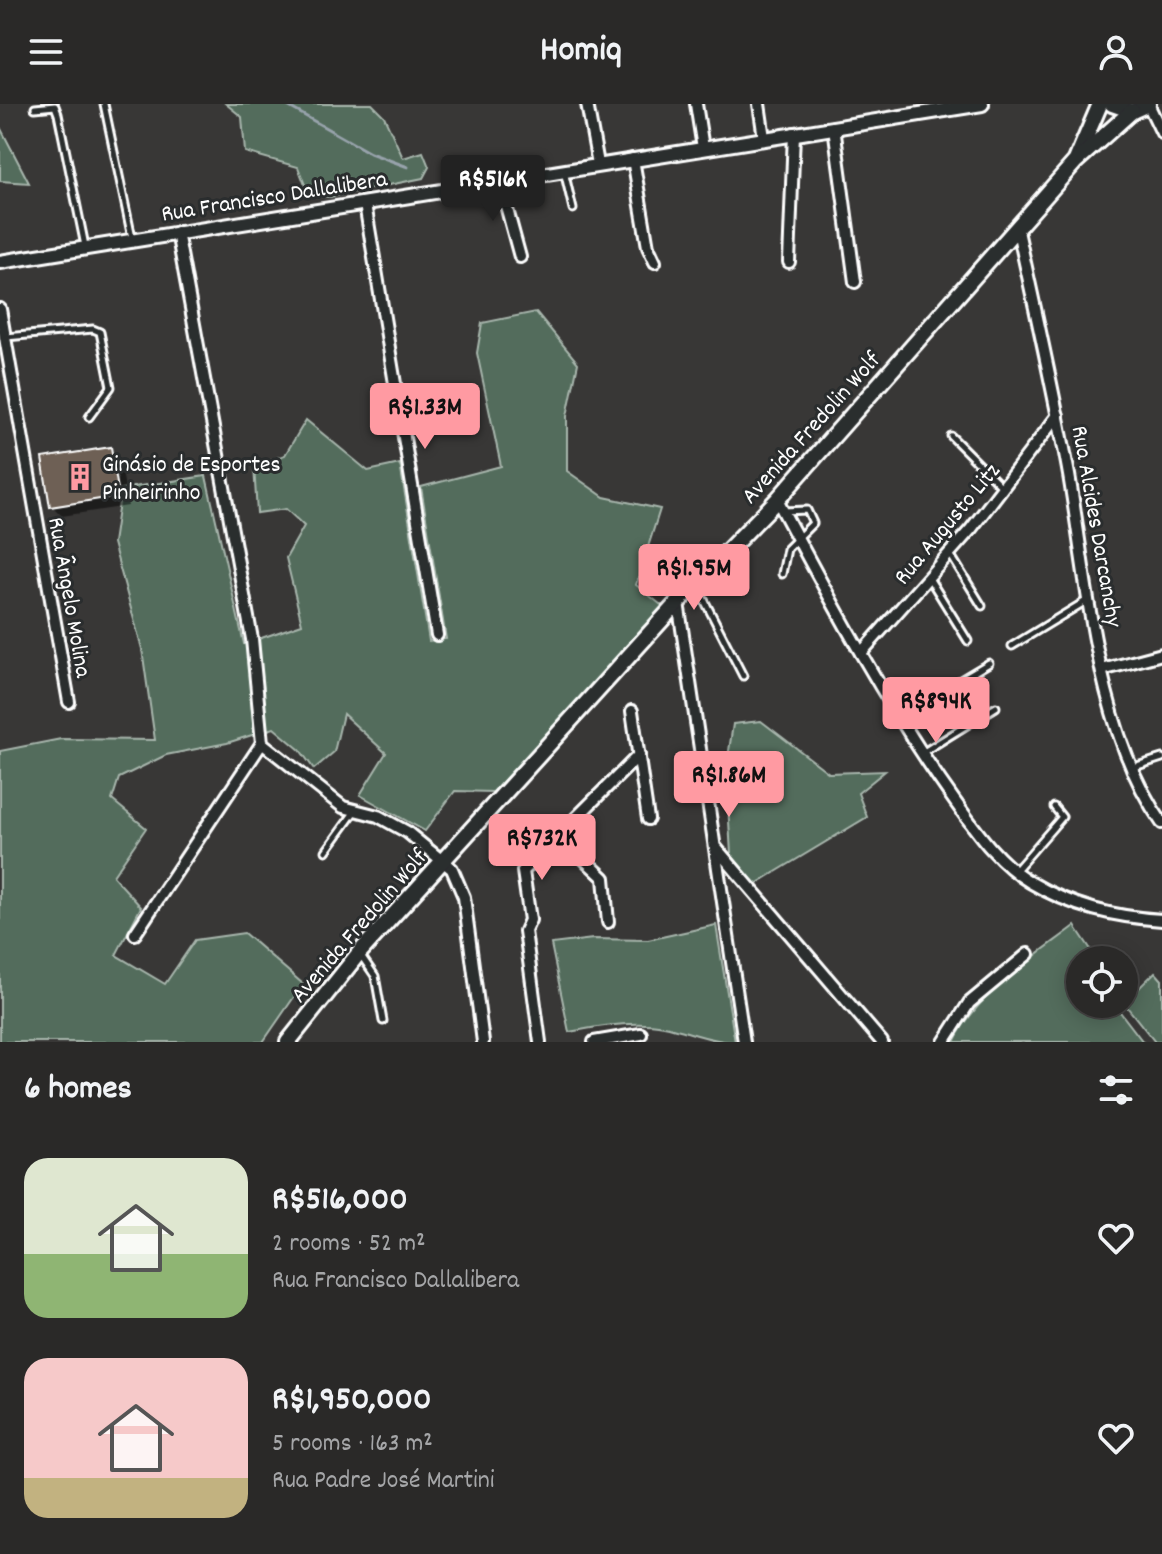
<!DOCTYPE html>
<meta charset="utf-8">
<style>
:root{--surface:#2a2928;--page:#323130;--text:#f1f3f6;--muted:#a5a6a8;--line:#464545;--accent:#ff9aa2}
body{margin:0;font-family:Dekko,sans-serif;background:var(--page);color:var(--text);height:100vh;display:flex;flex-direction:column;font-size:30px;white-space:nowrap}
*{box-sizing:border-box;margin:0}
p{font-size:26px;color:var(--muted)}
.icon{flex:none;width:44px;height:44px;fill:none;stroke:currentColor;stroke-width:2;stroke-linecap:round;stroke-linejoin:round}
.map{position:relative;height:938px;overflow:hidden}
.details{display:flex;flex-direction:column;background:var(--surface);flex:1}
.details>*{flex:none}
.controls{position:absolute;left:1066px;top:842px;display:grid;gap:16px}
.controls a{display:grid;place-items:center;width:72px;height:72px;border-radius:50%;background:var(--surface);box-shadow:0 4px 20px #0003,0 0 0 2px var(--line);font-size:40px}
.price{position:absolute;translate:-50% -68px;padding:0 18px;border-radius:8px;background:var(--accent);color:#111;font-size:26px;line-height:52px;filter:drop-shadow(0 2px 4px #0008)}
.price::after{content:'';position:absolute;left:50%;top:48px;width:24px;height:18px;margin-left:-12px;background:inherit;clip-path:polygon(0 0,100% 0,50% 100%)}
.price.selected{background:#222;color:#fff}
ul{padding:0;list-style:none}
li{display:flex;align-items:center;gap:24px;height:200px;padding:0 24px}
li span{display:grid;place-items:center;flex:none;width:224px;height:160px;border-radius:24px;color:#555}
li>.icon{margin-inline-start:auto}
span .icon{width:96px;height:96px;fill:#fffc;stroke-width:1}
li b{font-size:34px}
h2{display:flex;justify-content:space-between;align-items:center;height:96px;padding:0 24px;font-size:34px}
header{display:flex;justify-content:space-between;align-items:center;height:104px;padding:0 24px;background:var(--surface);font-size:36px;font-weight:700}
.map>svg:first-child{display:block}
</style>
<header><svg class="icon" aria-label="menu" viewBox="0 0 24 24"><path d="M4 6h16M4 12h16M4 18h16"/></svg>Homiq<svg class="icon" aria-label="person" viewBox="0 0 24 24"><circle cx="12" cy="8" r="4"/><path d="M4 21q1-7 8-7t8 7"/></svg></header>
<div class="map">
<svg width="1162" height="938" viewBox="0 0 1162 938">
<rect width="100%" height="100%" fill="#383736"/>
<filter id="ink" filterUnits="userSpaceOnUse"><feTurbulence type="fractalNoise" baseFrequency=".0125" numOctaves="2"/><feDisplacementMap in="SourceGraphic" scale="16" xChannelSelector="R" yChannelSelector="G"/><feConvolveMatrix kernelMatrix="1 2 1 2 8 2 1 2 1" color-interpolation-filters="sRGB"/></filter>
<g filter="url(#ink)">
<g fill="#526c5b" stroke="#a8b6ad" stroke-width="2">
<polygon points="226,0 372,0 384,12 403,54 423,48 429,63 423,74 330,93 309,91 298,63 245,48 242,13"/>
<polygon points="0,23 29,79 0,77"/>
<polygon points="536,208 578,259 567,312 567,367 604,393 660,405 636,481 665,504 493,688 455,687 425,727 360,691 386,649 343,610 334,648 314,665 300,646 274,624 227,639 166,651 119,674 112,696 146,724 113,772 141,803 116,851 165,880 195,836 244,829 303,880 263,938 0,938 0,647 61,635 155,636 142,545 113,439 121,385 206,372 244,540 302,520 286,454 304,422 286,405 257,409 254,362 285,351 306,316 368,367 400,360 429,537 446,535 421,383 501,362 477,249 482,219"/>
<polygon points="761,617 829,669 885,667 858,689 867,713 754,781 731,750 726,667 733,620"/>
<path d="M716 821 735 938C713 938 688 927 664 922 635 916 598 922 569 928L551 840 593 835 648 836Z"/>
<path d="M1075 822 1098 856H1080V876L1075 882 1080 885V900H1114L1143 938H954C977 889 1033 854 1075 822Z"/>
<polygon points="1155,868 1162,876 1162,938 1155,938 1124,899"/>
</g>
<polygon fill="#0007" points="110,345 120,355 128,402 62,412 52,402"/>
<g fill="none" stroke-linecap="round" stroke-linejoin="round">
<polyline stroke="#98a3ac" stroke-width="3" points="284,0 370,49 408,63"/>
</g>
<polygon fill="#6e6054" stroke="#fff" stroke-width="2" points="111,343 119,392 50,403 42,354"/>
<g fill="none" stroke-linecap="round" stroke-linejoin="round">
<g stroke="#fff" stroke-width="11">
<g id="service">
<polyline points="104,0 132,134"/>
<polyline points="35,4 55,2 58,10 85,142"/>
<polyline points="564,67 573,105"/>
<polyline points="6,233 93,225 100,228 111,283 89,313"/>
<polyline points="951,332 1002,383"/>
<polyline points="950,450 982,502"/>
<polyline points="782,470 787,445 813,419 807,406 783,407"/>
<polyline points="929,474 968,537"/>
<polyline points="696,480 743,572"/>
<polyline points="1012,542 1086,497"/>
<polyline points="900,612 989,559"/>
<polyline points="922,649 996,603"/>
<polyline points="1134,663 1162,654"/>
<polyline points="326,747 355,707"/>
<polyline points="1016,766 1062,713 1054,703"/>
<polyline points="360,850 375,872 383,917"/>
</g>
</g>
<g stroke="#fff" stroke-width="16">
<g id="minor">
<polyline points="587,0 598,60"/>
<polyline points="696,0 703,44"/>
<polyline points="759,0 764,34"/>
<polyline points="1148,0 1162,29"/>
<polyline points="834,23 855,178"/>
<polyline points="633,55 648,143 655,158"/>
<polyline points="499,76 520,153"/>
<polyline points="365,100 437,531"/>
<path d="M1017 122C1035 205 1054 288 1069 371 1088 482 1097 627 1162 719"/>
<polyline points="177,128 252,535 262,639 343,703 378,712 407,728 452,765 464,793 483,938"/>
<polyline points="789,158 794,29"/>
<polyline points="0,205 69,598"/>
<path d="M777 396C832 499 888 604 956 699 977 728 998 759 1030 778 1072 803 1114 813 1162 816"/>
<polyline points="678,498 744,938"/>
<polyline points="861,549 971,425 1058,311"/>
<polyline points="1102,566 1162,550"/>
<polyline points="632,607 648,715"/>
<polyline points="559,731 604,774 608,818"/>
<polyline points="717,745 882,938"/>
<polyline points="135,830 262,639"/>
<polyline points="540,938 525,827 530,816 523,767 639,651"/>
<polyline points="594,938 641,930"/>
<polyline points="944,938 969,899 1028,850"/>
</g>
</g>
<g stroke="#fff" stroke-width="18">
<polyline id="tertiary" points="0,158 982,0"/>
</g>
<g stroke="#fff" stroke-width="20">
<g id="secondary">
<polyline points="1112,0 1132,7 1148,0"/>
<polyline points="1077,54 1100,0"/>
<polyline points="288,938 359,849 678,498 777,396 1075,58 1132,7"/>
</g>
</g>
<use href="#service" stroke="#2a2d2e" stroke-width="5"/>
<use href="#minor" stroke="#2a2d2e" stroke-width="10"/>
<use href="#tertiary" stroke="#2a2d2e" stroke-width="12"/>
<use href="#secondary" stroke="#2a2d2e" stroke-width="14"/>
</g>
</g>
<defs>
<g id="building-bare" transform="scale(2.16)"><path d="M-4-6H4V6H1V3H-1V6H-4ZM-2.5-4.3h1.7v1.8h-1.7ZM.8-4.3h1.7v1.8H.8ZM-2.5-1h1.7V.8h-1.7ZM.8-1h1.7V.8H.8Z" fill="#ff9aa2" stroke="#2a2d2e" stroke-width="2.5" paint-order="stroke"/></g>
</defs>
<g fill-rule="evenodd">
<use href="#building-bare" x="80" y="373"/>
</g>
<g text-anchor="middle" stroke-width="6" stroke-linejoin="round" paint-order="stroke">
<g font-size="24" fill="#fff" stroke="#2a2d2e">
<text transform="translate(274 91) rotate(-9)" y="8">Rua Francisco Dallalibera</text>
<text transform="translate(810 323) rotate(-48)" y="8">Avenida Fredolin Wolf</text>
<text transform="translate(946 419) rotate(-50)" y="8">Rua Augusto Litz</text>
<text transform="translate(1098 422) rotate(80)" y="8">Rua Alcides Darcanchy</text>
<text transform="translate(71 493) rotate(80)" y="8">Rua Ângelo Molina</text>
<text transform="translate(358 821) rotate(-49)" y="8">Avenida Fredolin Wolf</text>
</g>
<g font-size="24" fill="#fff" stroke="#2a2d2e" text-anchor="start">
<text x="102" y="367">Ginásio de Esportes<tspan x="102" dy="28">Pinheirinho</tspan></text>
</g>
</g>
</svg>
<div class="controls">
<a><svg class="icon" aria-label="locate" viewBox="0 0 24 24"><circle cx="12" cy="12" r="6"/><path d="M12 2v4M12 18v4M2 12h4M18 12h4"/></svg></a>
</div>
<b class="price selected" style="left:493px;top:119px">R$516K</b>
<b class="price" style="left:425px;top:347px">R$1.33M</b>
<b class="price" style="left:694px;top:508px">R$1.95M</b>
<b class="price" style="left:936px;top:641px">R$894K</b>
<b class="price" style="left:729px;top:715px">R$1.86M</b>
<b class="price" style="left:542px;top:778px">R$732K</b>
</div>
<section class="details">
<h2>6 homes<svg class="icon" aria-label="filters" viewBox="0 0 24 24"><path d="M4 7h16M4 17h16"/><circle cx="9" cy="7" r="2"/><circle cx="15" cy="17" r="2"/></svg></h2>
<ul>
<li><span style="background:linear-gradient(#dfe7d0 60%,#8fb573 0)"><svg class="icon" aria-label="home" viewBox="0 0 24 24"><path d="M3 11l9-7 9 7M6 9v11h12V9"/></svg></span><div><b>R$516,000</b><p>2 rooms · 52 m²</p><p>Rua Francisco Dallalibera</p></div><svg class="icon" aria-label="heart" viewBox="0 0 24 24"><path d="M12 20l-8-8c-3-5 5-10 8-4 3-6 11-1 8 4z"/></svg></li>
<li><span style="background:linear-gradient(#f6c9c9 75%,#c2b280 0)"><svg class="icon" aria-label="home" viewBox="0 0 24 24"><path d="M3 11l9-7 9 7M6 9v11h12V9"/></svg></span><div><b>R$1,950,000</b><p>5 rooms · 163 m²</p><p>Rua Padre José Martini</p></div><svg class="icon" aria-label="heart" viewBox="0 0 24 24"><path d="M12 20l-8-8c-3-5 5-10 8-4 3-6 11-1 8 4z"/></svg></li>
</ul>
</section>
